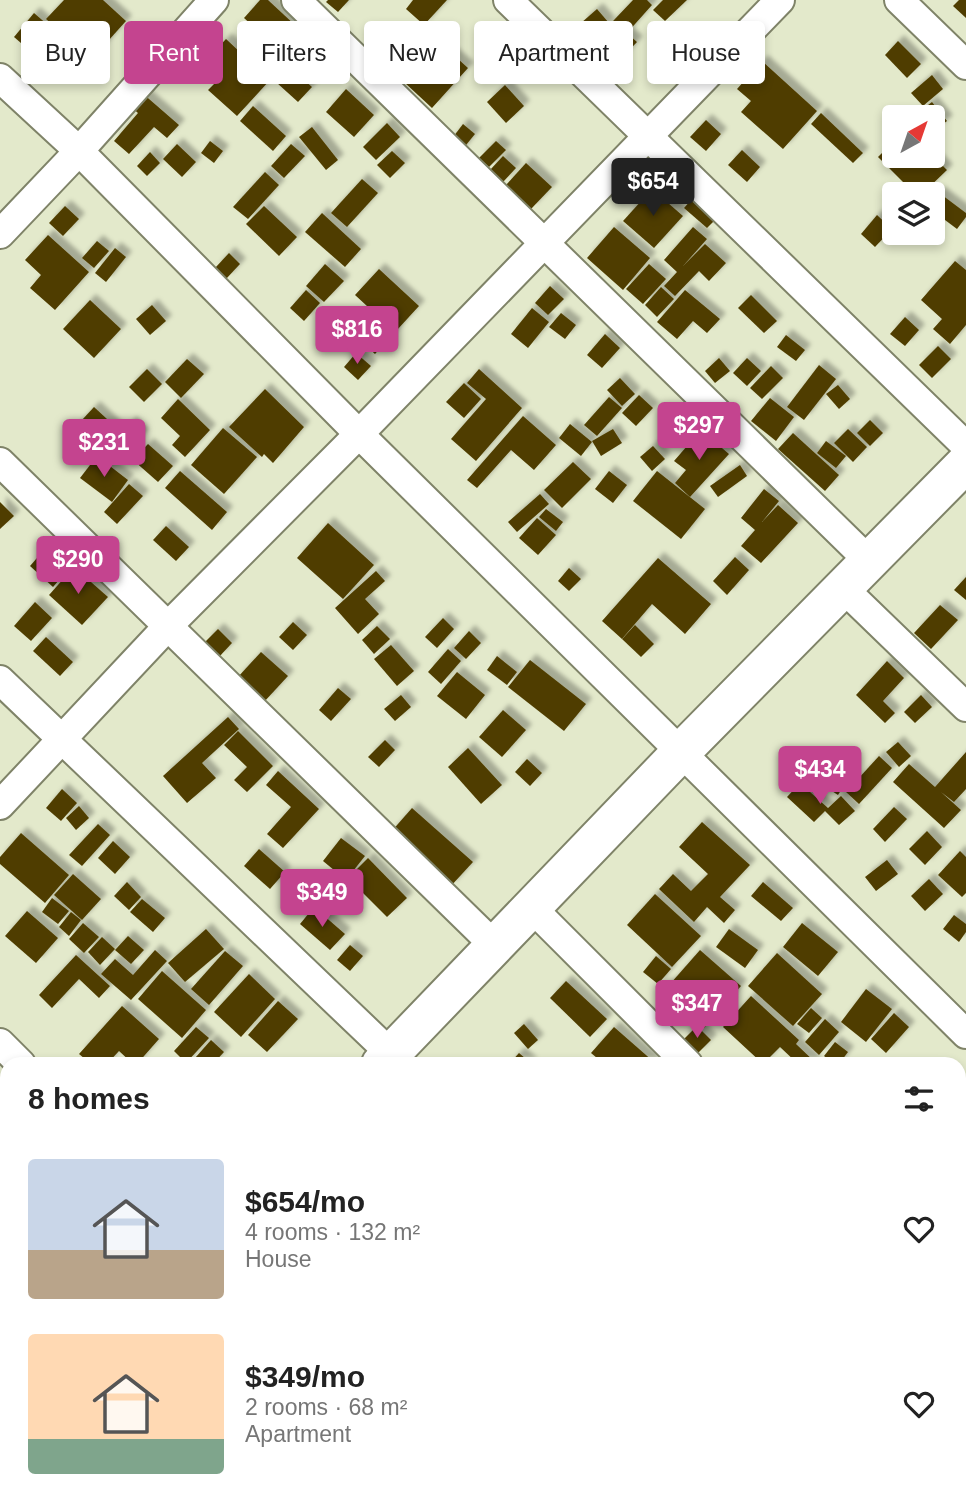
<!DOCTYPE html>
<meta charset="utf-8">
<style>
:root{--surface:#fff;--page:#f2f2f2;--text:#222;--muted:#767676;--accent:#c4448f}
body{margin:0;font-family:Arial,sans-serif;background:var(--page);color:var(--text);height:100vh;display:flex;flex-direction:column;font-size:26px;white-space:nowrap}
*{box-sizing:border-box;margin:0}
p{font-size:23px;color:var(--muted)}
.icon{flex:none;width:38px;height:38px;fill:none;stroke:currentColor;stroke-width:2;stroke-linecap:round;stroke-linejoin:round}
.map{position:relative;flex:1;overflow:hidden}
.sheet{position:absolute;left:0px;top:1057px;width:966px;height:448px;display:flex;flex-direction:column;background:var(--surface);border-radius:21px 21px 0 0;box-shadow:0 4px 10px #0003}
.sheet>*{flex:none}
.banner{position:absolute;left:21px;top:21px;width:924px;height:63px;display:flex;gap:14px}
.needle{width:46px;rotate:40deg}
.fabs{position:absolute;left:882px;top:105px;display:grid;gap:14px}
.fabs a{display:grid;place-items:center;width:63px;height:63px;border-radius:7px;background:var(--surface);box-shadow:0 4px 10px #0003;font-size:35px}
.price{position:absolute;translate:-50% -60px;padding:0 16px;border-radius:7px;background:var(--accent);color:#fff;font-size:23px;line-height:46px;filter:drop-shadow(0 2px 4px #0008)}
.price::after{content:'';position:absolute;left:50%;top:42px;width:21px;height:16px;margin-left:-10px;background:inherit;clip-path:polygon(0 0,100% 0,50% 100%)}
.price.selected{background:#222;color:#fff}
ul{padding:0;list-style:none}
li{display:flex;align-items:center;gap:21px;height:175px;padding:0 28px}
li span{display:grid;place-items:center;flex:none;width:196px;height:140px;border-radius:7px;color:#555}
li>.icon{margin-inline-start:auto}
span .icon{width:84px;height:84px;fill:#fffc;stroke-width:1}
li b{font-size:30px}
h2{display:flex;justify-content:space-between;align-items:center;height:84px;padding:0 28px;font-size:30px}
.chip{padding:0 24px;border-radius:7px;background:var(--surface);box-shadow:0 4px 10px #0003;font-size:24px;line-height:63px}
.chip.selected{background:var(--accent);color:#fff}
.map>svg:first-child{display:block}
</style>
<div class="map">
<svg width="966" height="1505" viewBox="0 0 966 1505">
<defs>
<filter id="shadow"><feDropShadow dx="6" dy="-6" stdDeviation="2" flood-color="#0004"/></filter>
</defs>
<rect width="100%" height="100%" fill="#e3e9cb"/>
<g fill="#503e00" filter="url(#shadow)">
<polygon points="64,0 103,0 126,21 91,60 46,19"/>
<polygon points="260,0 268,0 296,26 276,47 244,18"/>
<polygon points="328,0 349,0 338,12 326,2"/>
<polygon points="413,0 447,0 424,25 406,9"/>
<polygon points="633,0 647,0 652,5 627,33 637,42 618,62 595,40"/>
<polygon points="663,0 687,0 665,21 653,10"/>
<polygon points="959,0 966,0 966,18 953,6"/>
<polygon points="597,9 609,23 594,37 581,23"/>
<polygon points="34,13 56,32 36,56 14,37"/>
<polygon points="425,29 468,68 432,108 405,83 424,62 408,48"/>
<polygon points="226,39 270,80 237,116 208,90 218,80 202,65"/>
<polygon points="898,41 921,64 907,78 885,55"/>
<polygon points="316,48 328,59 309,80 297,69"/>
<polygon points="405,50 419,62 404,80 389,67"/>
<polygon points="762,61 817,111 783,149 741,112 751,101 737,89"/>
<polygon points="291,68 312,87 298,102 277,83"/>
<polygon points="932,75 943,89 923,106 911,93"/>
<polygon points="505,85 524,106 506,123 487,102"/>
<polygon points="346,89 374,115 354,137 326,112"/>
<polygon points="141,92 179,125 167,138 154,127 129,154 114,141 138,113 130,106"/>
<polygon points="932,102 947,121 935,130 933,117 925,117 920,111"/>
<polygon points="253,106 286,136 273,151 240,121"/>
<polygon points="821,113 863,153 853,163 811,124"/>
<polygon points="706,120 721,134 706,151 690,137"/>
<polygon points="387,123 400,137 376,160 363,147"/>
<polygon points="463,124 475,134 458,155 447,145"/>
<polygon points="312,127 338,160 326,170 299,137"/>
<polygon points="210,141 223,151 214,163 201,153"/>
<polygon points="496,141 506,150 489,167 479,158"/>
<polygon points="894,141 894,156 933,156 947,170 922,194 915,194 878,157"/>
<polygon points="177,144 196,162 182,177 163,159"/>
<polygon points="291,144 305,156 284,178 271,166"/>
<polygon points="742,150 760,167 747,182 728,165"/>
<polygon points="392,151 405,163 390,178 377,165"/>
<polygon points="150,152 160,163 147,176 137,166"/>
<polygon points="503,156 516,168 503,182 490,170"/>
<polygon points="526,163 552,187 531,209 506,185"/>
<polygon points="265,172 279,185 248,219 233,207"/>
<polygon points="362,179 378,193 347,227 331,213"/>
<polygon points="652,189 683,216 654,248 623,221"/>
<polygon points="938,192 966,213 966,217 957,229 933,211 933,200"/>
<polygon points="691,200 714,221 707,228 684,208"/>
<polygon points="65,206 79,219 63,236 49,223"/>
<polygon points="264,206 297,237 279,256 246,224"/>
<polygon points="322,213 361,249 345,267 305,232"/>
<polygon points="877,215 892,229 875,247 861,234"/>
<polygon points="614,227 650,258 623,290 587,258"/>
<polygon points="693,227 707,239 683,266 705,244 726,263 709,281 699,271 675,296 664,286 677,272 664,260"/>
<polygon points="48,235 89,272 55,310 30,288 41,275 25,260"/>
<polygon points="97,241 109,251 94,268 82,258"/>
<polygon points="115,248 126,257 106,282 95,273"/>
<polygon points="229,253 240,264 226,279 215,268"/>
<polygon points="955,261 966,270 966,325 950,344 933,329 942,319 921,300"/>
<polygon points="325,264 344,281 324,302 306,286"/>
<polygon points="649,264 666,279 643,304 626,289"/>
<polygon points="379,269 419,306 375,354 360,340 380,318 355,295"/>
<polygon points="550,286 564,299 548,315 535,303"/>
<polygon points="661,287 674,299 657,317 645,305"/>
<polygon points="306,290 320,303 304,321 290,308"/>
<polygon points="685,290 720,319 707,333 693,321 677,339 657,322"/>
<polygon points="751,295 777,321 764,333 738,308"/>
<polygon points="90,300 121,329 94,358 63,329"/>
<polygon points="152,305 166,321 150,335 136,319"/>
<polygon points="532,308 549,322 528,348 511,334"/>
<polygon points="561,313 576,325 565,339 549,327"/>
<polygon points="905,317 919,330 905,346 890,334"/>
<polygon points="605,334 620,348 602,368 587,355"/>
<polygon points="786,335 805,350 796,361 777,347"/>
<polygon points="938,346 951,359 932,378 919,365"/>
<polygon points="356,353 371,366 358,380 344,367"/>
<polygon points="719,358 730,371 715,383 705,371"/>
<polygon points="747,358 761,371 747,386 733,373"/>
<polygon points="187,359 204,374 181,398 165,382"/>
<polygon points="819,365 836,379 804,420 787,407"/>
<polygon points="771,366 783,378 762,399 750,388"/>
<polygon points="147,369 162,384 144,402 129,387"/>
<polygon points="479,369 522,408 476,461 451,439 486,399 467,383"/>
<polygon points="620,378 635,394 622,406 607,390"/>
<polygon points="464,383 481,399 464,418 446,402"/>
<polygon points="838,385 850,399 839,409 826,394"/>
<polygon points="265,389 304,427 273,463 264,454 262,457 229,427"/>
<polygon points="639,395 653,408 636,426 622,413"/>
<polygon points="609,397 622,408 597,436 584,425"/>
<polygon points="770,398 794,417 776,441 751,421"/>
<polygon points="178,399 210,430 185,457 172,445 180,436 161,418"/>
<polygon points="94,407 119,430 94,457 69,434"/>
<polygon points="523,416 556,445 534,470 511,450 477,488 467,480"/>
<polygon points="870,420 883,433 870,446 857,433"/>
<polygon points="131,422 143,435 133,445 121,432"/>
<polygon points="570,424 592,442 581,456 559,438"/>
<polygon points="223,428 257,457 224,494 191,465"/>
<polygon points="613,429 622,443 601,456 592,441"/>
<polygon points="848,429 867,447 853,462 834,443"/>
<polygon points="701,430 729,454 690,497 675,483 686,470 674,461"/>
<polygon points="793,433 839,475 825,491 778,449"/>
<polygon points="826,441 846,456 836,468 817,453"/>
<polygon points="148,444 173,466 158,482 133,460"/>
<polygon points="653,446 665,459 652,471 640,457"/>
<polygon points="97,456 128,480 112,502 80,478"/>
<polygon points="573,462 591,479 562,508 544,490"/>
<polygon points="740,465 747,476 718,497 710,486"/>
<polygon points="180,471 227,512 212,530 165,488"/>
<polygon points="609,471 627,485 613,503 595,489"/>
<polygon points="657,471 705,509 681,539 633,501"/>
<polygon points="129,484 143,496 117,524 104,512"/>
<polygon points="764,489 779,501 762,522 778,505 798,523 761,563 741,546 755,530 741,518"/>
<polygon points="540,494 549,504 517,532 508,522"/>
<polygon points="0,502 14,516 0,529"/>
<polygon points="546,509 563,522 556,531 539,517"/>
<polygon points="537,518 556,535 538,555 519,538"/>
<polygon points="328,523 374,565 343,599 297,558"/>
<polygon points="166,526 189,547 176,561 153,540"/>
<polygon points="50,543 73,564 53,587 30,566"/>
<polygon points="735,557 749,570 727,595 713,581"/>
<polygon points="658,558 711,604 685,634 652,604 622,639 602,621"/>
<polygon points="74,567 108,597 82,625 49,595"/>
<polygon points="569,568 581,579 569,591 558,581"/>
<polygon points="376,571 385,581 365,599 379,614 358,634 335,608"/>
<polygon points="966,577 966,600 954,590"/>
<polygon points="35,602 52,618 31,641 14,626"/>
<polygon points="940,605 958,620 931,649 914,633"/>
<polygon points="443,618 454,629 437,648 425,637"/>
<polygon points="293,622 307,635 293,650 279,637"/>
<polygon points="635,625 654,644 641,657 622,639"/>
<polygon points="377,626 390,639 374,654 362,640"/>
<polygon points="218,629 232,643 219,657 205,642"/>
<polygon points="469,631 481,643 466,659 454,648"/>
<polygon points="46,637 73,662 60,676 33,651"/>
<polygon points="391,645 414,671 397,686 374,659"/>
<polygon points="448,649 461,661 441,684 428,672"/>
<polygon points="261,652 288,676 264,702 237,678"/>
<polygon points="497,656 517,672 507,685 487,670"/>
<polygon points="530,660 586,704 564,731 508,687"/>
<polygon points="887,661 904,678 883,701 895,713 885,723 856,695"/>
<polygon points="457,672 485,695 466,719 437,696"/>
<polygon points="338,688 351,699 331,721 319,710"/>
<polygon points="401,695 411,707 395,721 384,709"/>
<polygon points="921,695 932,707 915,723 904,712"/>
<polygon points="503,710 526,730 502,757 479,737"/>
<polygon points="228,717 239,729 202,763 216,778 187,803 163,776"/>
<polygon points="238,731 273,766 247,792 234,780 247,767 224,745"/>
<polygon points="385,740 395,750 379,767 368,757"/>
<polygon points="898,742 911,756 899,767 886,752"/>
<polygon points="468,748 502,785 481,804 448,767"/>
<polygon points="966,752 966,789 954,802 941,792 961,810 944,828 893,782 909,764 935,787"/>
<polygon points="879,756 892,768 859,804 846,792"/>
<polygon points="527,759 542,773 530,786 515,772"/>
<polygon points="827,769 846,782 838,795 818,782"/>
<polygon points="278,771 319,809 283,848 267,834 291,807 266,785"/>
<polygon points="800,783 828,808 841,796 855,811 839,825 825,811 814,822 787,797"/>
<polygon points="62,789 77,803 61,821 46,808"/>
<polygon points="79,806 89,818 76,830 66,818"/>
<polygon points="894,807 907,819 885,842 873,829"/>
<polygon points="412,808 473,862 450,887 390,833"/>
<polygon points="702,822 750,865 720,897 735,910 724,923 707,907 694,922 659,889 673,874 691,891 708,874 679,847"/>
<polygon points="98,824 110,835 82,866 69,855"/>
<polygon points="927,831 942,847 925,865 909,849"/>
<polygon points="21,833 69,875 45,903 0,864 0,857"/>
<polygon points="341,838 365,856 346,880 323,861"/>
<polygon points="113,841 130,857 115,874 98,858"/>
<polygon points="259,849 285,872 270,889 244,866"/>
<polygon points="960,851 966,857 966,893 962,897 938,875"/>
<polygon points="368,858 407,898 387,917 348,878"/>
<polygon points="887,860 898,874 876,891 865,877"/>
<polygon points="73,874 101,899 82,920 54,895"/>
<polygon points="929,879 943,894 925,911 911,896"/>
<polygon points="127,882 141,897 129,910 114,896"/>
<polygon points="763,882 793,908 781,921 751,896"/>
<polygon points="655,894 701,936 672,967 627,925"/>
<polygon points="52,898 69,911 58,924 42,912"/>
<polygon points="142,899 165,918 153,932 130,912"/>
<polygon points="314,907 345,934 330,950 300,924"/>
<polygon points="27,911 58,938 36,963 5,936"/>
<polygon points="71,912 81,920 69,936 59,927"/>
<polygon points="954,915 966,924 966,932 959,942 943,929"/>
<polygon points="83,923 99,937 84,953 69,939"/>
<polygon points="802,923 838,952 818,976 783,947"/>
<polygon points="206,929 224,949 185,982 168,963"/>
<polygon points="729,929 758,950 745,968 716,947"/>
<polygon points="128,936 144,950 131,964 115,950"/>
<polygon points="102,937 115,949 100,965 88,952"/>
<polygon points="350,945 363,956 350,971 337,960"/>
<polygon points="155,950 167,961 131,1000 101,974 115,959 133,975"/>
<polygon points="700,950 741,986 704,1028 663,992"/>
<polygon points="225,951 243,966 209,1005 191,989"/>
<polygon points="777,953 822,994 793,1026 748,986"/>
<polygon points="76,955 110,986 99,998 79,979 52,1008 39,995"/>
<polygon points="656,956 671,969 658,984 643,972"/>
<polygon points="162,971 206,1010 182,1038 138,999"/>
<polygon points="249,974 275,999 241,1037 214,1012"/>
<polygon points="566,981 607,1019 590,1037 550,998"/>
<polygon points="866,989 892,1009 866,1042 841,1022"/>
<polygon points="751,996 799,1040 796,1044 815,1062 813,1064 798,1064 780,1047 763,1064 723,1027"/>
<polygon points="278,1001 298,1019 267,1052 248,1035"/>
<polygon points="122,1006 159,1039 137,1064 133,1064 119,1051 107,1064 91,1064 79,1054"/>
<polygon points="811,1008 822,1018 809,1033 797,1024"/>
<polygon points="894,1013 909,1027 886,1053 871,1039"/>
<polygon points="825,1019 839,1032 819,1055 805,1042"/>
<polygon points="524,1024 538,1040 528,1049 514,1033"/>
<polygon points="697,1026 711,1040 697,1054 683,1040"/>
<polygon points="196,1027 209,1038 186,1063 174,1051"/>
<polygon points="614,1027 654,1062 652,1064 604,1064 591,1053"/>
<polygon points="211,1040 224,1052 213,1064 202,1064 195,1058"/>
<polygon points="835,1042 848,1052 839,1064 834,1064 824,1056"/>
<polygon points="519,1053 532,1064 509,1064"/>
<polygon points="7,1104 7,1123 0,1131 0,1111"/>
<polygon points="0,1141 7,1148 7,1161 0,1168"/>
<polygon points="7,1224 7,1246 4,1249 0,1245 0,1231"/>
<polygon points="966,1293 966,1316 964,1318 959,1312 959,1298"/>
<polygon points="7,1313 7,1362 0,1356 0,1322"/>
<polygon points="959,1468 966,1474 966,1500 959,1494"/>
<polygon points="118,1498 147,1498 141,1505 126,1505"/>
<polygon points="378,1498 412,1498 405,1505 386,1505"/>
<polygon points="454,1498 503,1498 497,1505 462,1505"/>
<polygon points="671,1498 716,1498 724,1505 672,1505"/>
</g>
<g fill="none" stroke-linecap="round" stroke-linejoin="round">
<g stroke="#7f8368" stroke-width="32">
<g id="street">
<polyline points="296,0 869,561"/>
<polyline points="508,0 966,446"/>
<polyline points="899,0 966,65"/>
<polyline points="0,78 79,151 359,434 966,1034"/>
<polyline points="0,234 79,151 214,0"/>
<polyline points="0,462 494,945"/>
<polyline points="843,588 966,707"/>
<polyline points="0,680 391,1054"/>
<polyline points="0,805 168,626 359,434 780,0"/>
<polyline points="531,907 688,1064"/>
<polyline points="0,1043 21,1064"/>
<polyline points="959,1335 966,1342"/>
<polyline points="0,1416 7,1423"/>
<polyline points="959,1423 966,1416"/>
<polyline points="262,1498 269,1505"/>
<polyline points="594,1498 602,1505"/>
<polyline points="656,1505 662,1498"/>
<polyline points="877,1505 884,1498"/>
</g>
</g>
<g stroke="#7f8368" stroke-width="42">
<g id="secondary">
<polyline points="381,1064 682,751 966,463"/>
<polyline points="0,1458 7,1450"/>
</g>
</g>
<use href="#street" stroke="#fff" stroke-width="28"/>
<use href="#secondary" stroke="#fff" stroke-width="38"/>
</g>
</svg>
<div class="fabs">
<a><svg class="needle" viewBox="-14 -14 28 28"><path d="M0-13l5 13h-10z" fill="#e53935"/><path d="M0 13l5-13h-10z" fill="#767676"/></svg></a>
<a><svg class="icon" aria-label="layers" viewBox="0 0 24 24"><path d="M12 4l9 5-9 5-9-5zM3 14l9 5 9-5"/></svg></a>
</div>
<b class="price selected" style="left:653px;top:218px">$654</b>
<b class="price" style="left:357px;top:366px">$816</b>
<b class="price" style="left:699px;top:462px">$297</b>
<b class="price" style="left:104px;top:479px">$231</b>
<b class="price" style="left:78px;top:596px">$290</b>
<b class="price" style="left:820px;top:806px">$434</b>
<b class="price" style="left:322px;top:929px">$349</b>
<b class="price" style="left:697px;top:1040px">$347</b>
<div class="banner">
<a class="chip">Buy</a>
<a class="chip selected">Rent</a>
<a class="chip">Filters</a>
<a class="chip">New</a>
<a class="chip">Apartment</a>
<a class="chip">House</a>
</div>
<section class="sheet">
<h2>8 homes<svg class="icon" aria-label="filters" viewBox="0 0 24 24"><path d="M4 7h16M4 17h16"/><circle cx="9" cy="7" r="2"/><circle cx="15" cy="17" r="2"/></svg></h2>
<ul>
<li><span style="background:linear-gradient(#c9d6e8 65%,#b9a48a 0)"><svg class="icon" aria-label="home" viewBox="0 0 24 24"><path d="M3 11l9-7 9 7M6 9v11h12V9"/></svg></span><div><b>$654/mo</b><p>4 rooms · 132 m²</p><p>House</p></div><svg class="icon" aria-label="heart" viewBox="0 0 24 24"><path d="M12 20l-8-8c-3-5 5-10 8-4 3-6 11-1 8 4z"/></svg></li>
<li><span style="background:linear-gradient(#ffd9b3 75%,#7fa58c 0)"><svg class="icon" aria-label="home" viewBox="0 0 24 24"><path d="M3 11l9-7 9 7M6 9v11h12V9"/></svg></span><div><b>$349/mo</b><p>2 rooms · 68 m²</p><p>Apartment</p></div><svg class="icon" aria-label="heart" viewBox="0 0 24 24"><path d="M12 20l-8-8c-3-5 5-10 8-4 3-6 11-1 8 4z"/></svg></li>
</ul>
</section>
</div>
